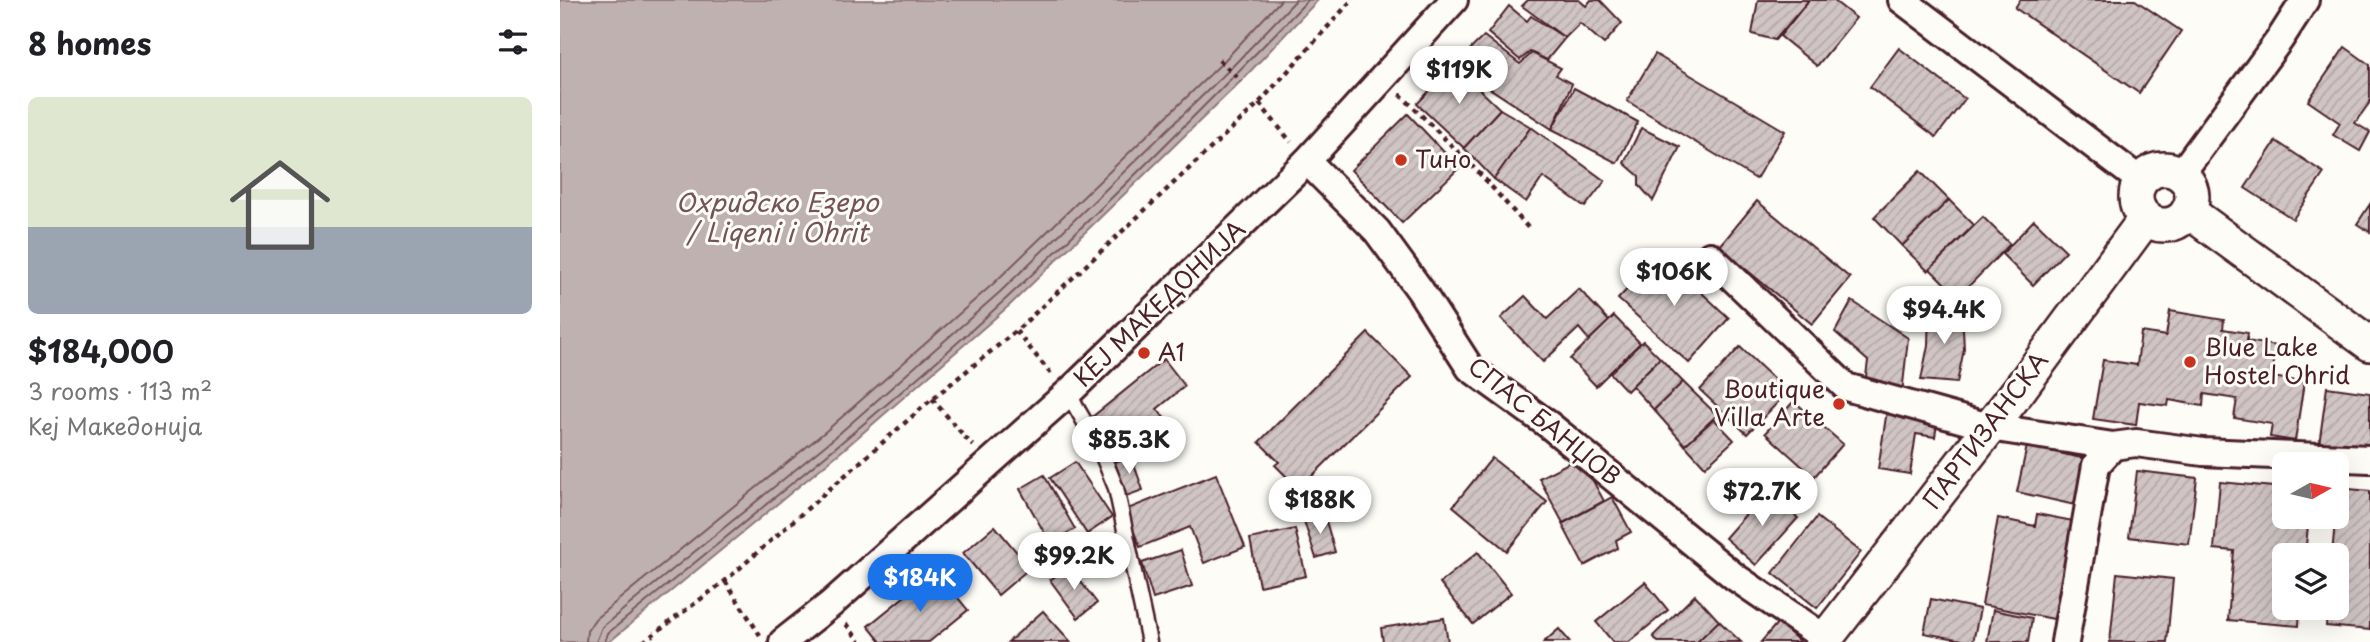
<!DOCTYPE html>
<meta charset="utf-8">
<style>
:root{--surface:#fff;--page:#f2f2f2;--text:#202124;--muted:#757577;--accent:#1a73e8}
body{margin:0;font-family:"Playpen Sans",sans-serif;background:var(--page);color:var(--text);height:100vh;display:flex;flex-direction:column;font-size:26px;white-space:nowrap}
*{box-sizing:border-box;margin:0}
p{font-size:23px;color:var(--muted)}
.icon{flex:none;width:38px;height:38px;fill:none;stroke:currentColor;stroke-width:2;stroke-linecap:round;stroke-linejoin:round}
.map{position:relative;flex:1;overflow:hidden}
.details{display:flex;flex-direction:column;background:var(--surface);width:560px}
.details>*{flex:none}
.needle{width:46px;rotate:82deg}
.buttons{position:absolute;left:1712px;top:452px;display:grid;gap:14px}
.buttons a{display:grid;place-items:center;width:77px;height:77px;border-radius:10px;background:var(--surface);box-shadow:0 7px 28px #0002;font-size:35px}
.price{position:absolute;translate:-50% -60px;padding:0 16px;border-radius:24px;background:#fff;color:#222;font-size:23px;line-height:46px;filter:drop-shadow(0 2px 4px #0008)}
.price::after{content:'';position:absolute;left:50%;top:42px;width:21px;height:16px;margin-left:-10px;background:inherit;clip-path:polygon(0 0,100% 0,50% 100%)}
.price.selected{background:var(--accent);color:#fff}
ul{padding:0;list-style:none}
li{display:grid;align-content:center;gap:14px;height:371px;padding:0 28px}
li span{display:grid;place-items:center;height:217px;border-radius:10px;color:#555}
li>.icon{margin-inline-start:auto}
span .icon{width:126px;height:126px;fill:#fffc;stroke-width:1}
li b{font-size:30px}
h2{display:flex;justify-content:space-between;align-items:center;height:84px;padding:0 28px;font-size:30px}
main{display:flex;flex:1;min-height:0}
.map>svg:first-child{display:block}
</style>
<main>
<section class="details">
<h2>8 homes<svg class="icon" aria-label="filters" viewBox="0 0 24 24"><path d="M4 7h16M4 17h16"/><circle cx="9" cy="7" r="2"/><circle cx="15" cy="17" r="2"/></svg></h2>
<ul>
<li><span style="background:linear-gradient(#dfe7d0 60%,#9aa5b1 0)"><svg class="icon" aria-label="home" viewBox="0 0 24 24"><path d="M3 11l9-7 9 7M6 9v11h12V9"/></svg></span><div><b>$184,000</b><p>3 rooms · 113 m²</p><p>Кеј Македонија</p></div></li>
</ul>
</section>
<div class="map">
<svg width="1810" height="642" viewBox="0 0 1810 642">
<defs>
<pattern id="building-hatch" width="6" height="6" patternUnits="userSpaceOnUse" patternTransform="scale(1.75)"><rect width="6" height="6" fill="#d0c5c4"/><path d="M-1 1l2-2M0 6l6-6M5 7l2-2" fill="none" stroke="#b4a9a9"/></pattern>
</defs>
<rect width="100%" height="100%" fill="#fdfcf7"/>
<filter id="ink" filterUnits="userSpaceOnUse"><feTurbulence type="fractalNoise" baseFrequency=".0143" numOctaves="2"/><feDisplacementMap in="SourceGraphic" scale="14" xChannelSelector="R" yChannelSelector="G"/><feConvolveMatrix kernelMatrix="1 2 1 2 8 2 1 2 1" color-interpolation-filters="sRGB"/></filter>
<g filter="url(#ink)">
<polygon fill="#c0b1b1" stroke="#91777b" stroke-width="2" points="0,0 758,0 681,81 451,304 283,450 49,642 0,642"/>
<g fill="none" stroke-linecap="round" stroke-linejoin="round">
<g stroke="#795961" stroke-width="2">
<polyline points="26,642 27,631 35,619 266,431 433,284 662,63 721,0"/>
<polyline points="36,642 42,627 273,439 440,292 669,70 736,0"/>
<path d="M45 642 48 633C183 523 320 415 448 297 551 201 650 101 748 0"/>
</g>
</g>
<g fill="url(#building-hatch)" stroke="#4a1f2b" stroke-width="2">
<polygon points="968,0 1019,0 1026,6 1031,0 1040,0 1062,23 1044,44 1020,23 1005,38 962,6"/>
<polygon points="1198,0 1249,0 1215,40 1192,34"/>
<polygon points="1249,0 1273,0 1296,18 1257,66 1220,36"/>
<polygon points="1460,0 1575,0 1621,31 1579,93 1455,8"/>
<polygon points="949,6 967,21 971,16 1005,38 987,60 970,52 960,60 928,33"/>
<polygon points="924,36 960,64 972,53 1001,68 996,75 1012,84 992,129 894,65"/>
<polygon points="1785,47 1810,65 1810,102 1795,123 1810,132 1800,151 1773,135 1780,123 1748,101"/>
<polygon points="1339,48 1405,99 1376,137 1310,87"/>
<polygon points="1095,54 1225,131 1196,179 1067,101"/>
<polygon points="894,65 940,109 904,148 857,104"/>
<polygon points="1014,88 1078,122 1057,163 992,129"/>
<polygon points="940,109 971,127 934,179 904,148"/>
<polygon points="848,114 899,168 842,223 791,170"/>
<polygon points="971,127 1045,181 1025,207 983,177 966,202 934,179"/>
<polygon points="1081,128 1120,147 1093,201 1079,185 1079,176 1064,163"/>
<polygon points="1716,141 1764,173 1733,219 1685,188"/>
<polygon points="1360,171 1389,200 1342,246 1314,217"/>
<polygon points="1389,200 1414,225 1368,271 1342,246"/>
<polygon points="1197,201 1290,278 1252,324 1159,247"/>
<polygon points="1810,204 1810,232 1797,224"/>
<polygon points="1423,217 1450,244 1398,297 1370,269"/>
<polygon points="1474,220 1506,251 1473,285 1442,254"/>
<polygon points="1100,254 1169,318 1129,363 1058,299"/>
<polygon points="1019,289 1049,321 1029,340 1019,328 983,362 941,318 965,296 987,319"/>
<polygon points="1292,301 1348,338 1342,394 1305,384 1308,361 1275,332"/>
<polygon points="1369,307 1402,310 1404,349 1397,383 1361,380 1368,345"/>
<polygon points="1610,311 1664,320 1663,329 1688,333 1687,341 1716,346 1712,377 1744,382 1735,441 1710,437 1712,424 1674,418 1677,399 1644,394 1643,406 1609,400 1608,406 1579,402 1576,425 1533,419 1543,360 1577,365 1581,332 1606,336"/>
<polygon points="1054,316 1080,343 1036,386 1010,359"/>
<polygon points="808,333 852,377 739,489 715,465 719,462 699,442"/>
<polygon points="1083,341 1100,358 1067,391 1050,373"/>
<polygon points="1180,347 1228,392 1187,434 1140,390"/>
<polygon points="1100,358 1123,382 1094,410 1072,386"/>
<polygon points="604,359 625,386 597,409 614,430 584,453 572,439 552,455 526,422"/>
<polygon points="1123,382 1157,415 1125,445 1094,410"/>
<polygon points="1767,387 1810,393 1810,452 1759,445"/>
<polygon points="1234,401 1283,444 1254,477 1205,433"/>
<polygon points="1327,410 1378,417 1375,437 1356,434 1350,474 1318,469"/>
<polygon points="1154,419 1174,440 1145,467 1125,445"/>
<polygon points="1467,446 1526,459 1515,505 1457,492"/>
<polygon points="571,456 583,490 566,496 555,462"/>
<polygon points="1020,457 1044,501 1003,523 979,478"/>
<polygon points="932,458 987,502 947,551 893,506"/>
<polygon points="515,462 552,517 527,534 490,478"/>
<polygon points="1577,471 1637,478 1629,544 1569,537"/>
<polygon points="656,474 685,547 644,563 630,527 580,547 565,510"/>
<polygon points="484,475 515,529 490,543 460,489"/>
<polygon points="1660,482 1724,488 1724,516 1749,516 1745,555 1724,555 1724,607 1740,607 1739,626 1668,620 1674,551 1654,549"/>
<polygon points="1778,488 1810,491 1810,630 1766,626 1768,607 1776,607 1776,555 1772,555"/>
<polygon points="1207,490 1238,518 1196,565 1165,538"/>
<polygon points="1052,497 1071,532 1056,540 1058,548 1024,566 1002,524"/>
<polygon points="764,514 775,552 756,558 744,521"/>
<polygon points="1477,514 1513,521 1494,619 1422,605 1438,518 1475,526"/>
<polygon points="1257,517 1301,552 1257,608 1213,573"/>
<polygon points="435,526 470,568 438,595 403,553"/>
<polygon points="735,529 746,576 699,586 690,539"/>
<polygon points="621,550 632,586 593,599 582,563"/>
<polygon points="918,552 951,593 913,624 880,583"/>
<polygon points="509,566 537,603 518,618 490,580"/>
<polygon points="376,571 408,610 369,642 321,642 308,626"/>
<polygon points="1557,573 1613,579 1607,642 1550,642"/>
<polygon points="1085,582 1108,610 1069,642 1053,642 1036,622"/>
<polygon points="1135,595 1159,621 1137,642 1098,642 1093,636"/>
<polygon points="1371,599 1420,609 1413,642 1364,633"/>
<polygon points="1433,610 1472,618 1468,642 1427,642"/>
<polygon points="483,611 511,642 448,642"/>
<polygon points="884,618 888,642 823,642 821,628"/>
<polygon points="1159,621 1181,642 1137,642"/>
<polygon points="1218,622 1240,642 1201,642"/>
<polygon points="999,629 1010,642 984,642"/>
</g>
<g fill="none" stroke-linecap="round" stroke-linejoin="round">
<g stroke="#4a1f2b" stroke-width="19">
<polyline id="service" points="508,393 540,449 556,488 589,642"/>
</g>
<g stroke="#4a1f2b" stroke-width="32">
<g id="minor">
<polyline points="1342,0 1581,181"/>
<polyline points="747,161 817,231 860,290 910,368 989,425 1175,577 1266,639"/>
<polyline points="1620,175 1720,39 1745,0"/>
<polyline points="1150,256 1286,387 1429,427 1553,446"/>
<polyline points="223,642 271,604 508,393 747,161 894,0"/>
<polyline points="1505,642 1536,465 1553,446 1576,443 1643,452 1810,459"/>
</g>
</g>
<g stroke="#4a1f2b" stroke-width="38">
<g id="tertiary">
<circle cx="1604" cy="197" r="28"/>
<polyline points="1628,211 1810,344"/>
<polyline points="1263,642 1462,386 1586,218"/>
</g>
</g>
<g stroke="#4a1f2b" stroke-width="4.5" stroke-dasharray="5 5" stroke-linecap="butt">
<polyline points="659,60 681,81"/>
<polyline points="840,94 922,176 971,231"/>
<polyline points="699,103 731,142"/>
<polyline points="456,331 491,374"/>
<polyline points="372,399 413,446"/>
<polyline points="165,581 200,635"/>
<polyline points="286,624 300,642"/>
<polyline points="83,642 165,581 372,399 456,331 699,103 792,0"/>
</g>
<use href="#service" stroke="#fdfcf7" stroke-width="14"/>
<use href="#minor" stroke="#fdfcf7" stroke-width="26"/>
<use href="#tertiary" stroke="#fdfcf7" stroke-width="33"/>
</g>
</g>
<g fill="#c8321e" stroke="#fdfcf7" stroke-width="2.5">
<circle cx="841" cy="160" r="7"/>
<circle cx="584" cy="353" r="7"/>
<circle cx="1630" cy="362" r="7"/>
<circle cx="1279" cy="404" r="7"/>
</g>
<g text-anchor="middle" stroke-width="6" stroke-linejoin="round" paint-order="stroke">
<g font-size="24" fill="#4a1f2b" stroke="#fdfcf7" text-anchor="start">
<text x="855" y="168">Тино</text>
<text x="1644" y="356">Blue Lake<tspan x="1644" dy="28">Hostel Ohrid</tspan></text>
<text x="598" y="361">A1</text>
<text x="1265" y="398" text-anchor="end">Boutique<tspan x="1265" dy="28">Villa Arte</tspan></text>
</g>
<g font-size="24" fill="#4a1f2b" stroke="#fdfcf7">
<text transform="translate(600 304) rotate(-44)" y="8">КЕЈ МАКЕДОНИЈА</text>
<text transform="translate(984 422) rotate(39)" y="8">СПАС БАНЏОВ</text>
<text transform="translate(1426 431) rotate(-53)" y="8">ПАРТИЗАНСКА</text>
</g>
<g font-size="26" font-style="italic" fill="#73525a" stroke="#fdfcf7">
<text x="217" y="212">Охридско Езеро<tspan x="217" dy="30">/ Liqeni i Ohrit</tspan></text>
</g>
</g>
</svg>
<div class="buttons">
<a><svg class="needle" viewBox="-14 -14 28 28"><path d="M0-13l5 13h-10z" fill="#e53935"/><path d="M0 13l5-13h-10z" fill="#757577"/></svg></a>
<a><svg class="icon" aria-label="layers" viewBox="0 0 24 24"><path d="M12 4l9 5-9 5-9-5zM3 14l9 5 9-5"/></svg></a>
</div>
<b class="price" style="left:899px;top:106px">$119K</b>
<b class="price" style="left:1114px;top:308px">$106K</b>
<b class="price" style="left:1384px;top:346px">$94.4K</b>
<b class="price" style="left:569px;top:476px">$85.3K</b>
<b class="price" style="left:1202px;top:528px">$72.7K</b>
<b class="price" style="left:760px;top:536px">$188K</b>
<b class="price" style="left:514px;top:592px">$99.2K</b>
<b class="price selected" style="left:360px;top:614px">$184K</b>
</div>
</main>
